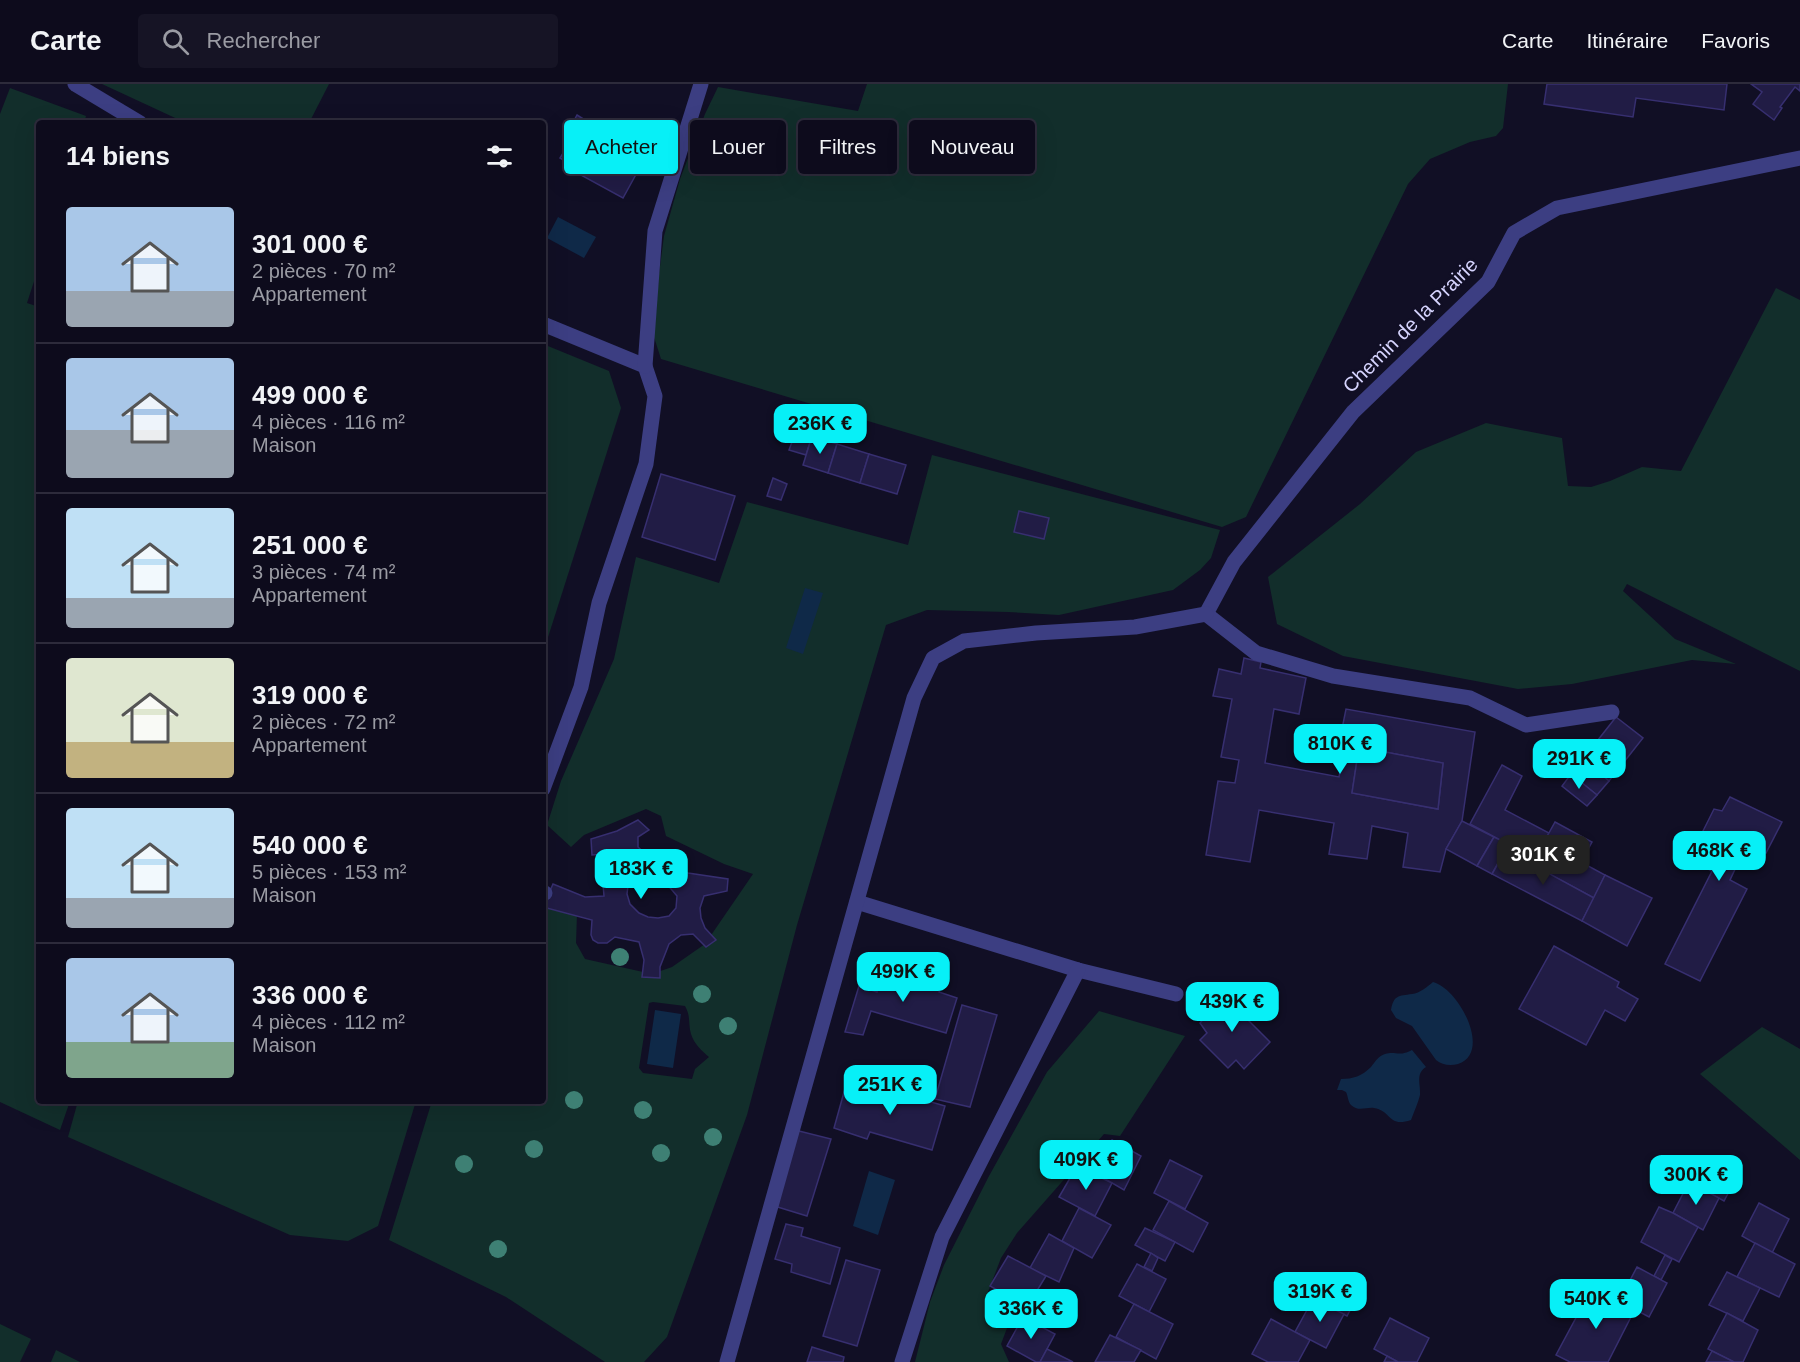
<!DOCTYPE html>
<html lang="fr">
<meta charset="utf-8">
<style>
:root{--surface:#0d0b1c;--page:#161425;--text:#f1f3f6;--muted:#9a9ba3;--line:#2d2b3b;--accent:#07f0f7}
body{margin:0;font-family:Arial,sans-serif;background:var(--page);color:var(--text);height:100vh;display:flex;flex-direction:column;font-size:22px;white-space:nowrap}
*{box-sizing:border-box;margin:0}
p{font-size:20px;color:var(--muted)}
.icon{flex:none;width:33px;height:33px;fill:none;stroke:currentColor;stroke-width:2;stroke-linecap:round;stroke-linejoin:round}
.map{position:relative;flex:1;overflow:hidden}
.panel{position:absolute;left:36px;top:36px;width:510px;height:984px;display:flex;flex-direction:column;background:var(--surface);border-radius:6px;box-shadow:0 6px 24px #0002,0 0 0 2px var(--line)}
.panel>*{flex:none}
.top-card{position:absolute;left:564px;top:36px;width:570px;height:54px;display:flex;gap:12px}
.price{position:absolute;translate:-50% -51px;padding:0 14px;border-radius:12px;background:var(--accent);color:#111;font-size:20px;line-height:39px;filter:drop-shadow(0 2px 3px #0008)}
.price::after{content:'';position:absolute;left:50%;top:36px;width:18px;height:14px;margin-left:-9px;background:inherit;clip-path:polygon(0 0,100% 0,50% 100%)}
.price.selected{background:#222;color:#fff}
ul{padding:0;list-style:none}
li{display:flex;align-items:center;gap:18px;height:150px;padding:0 30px}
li+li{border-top:2px solid var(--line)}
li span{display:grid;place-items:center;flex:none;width:168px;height:120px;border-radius:6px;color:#555}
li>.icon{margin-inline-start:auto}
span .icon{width:72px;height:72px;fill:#fffc;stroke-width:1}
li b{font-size:26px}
h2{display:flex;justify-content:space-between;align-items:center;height:72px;padding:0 30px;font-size:26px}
.tag{padding:0 21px;border-radius:6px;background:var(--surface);box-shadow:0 6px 24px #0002,0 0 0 2px var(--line);font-size:21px;line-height:54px}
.tag.selected{background:var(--accent);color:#111}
header{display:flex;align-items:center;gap:36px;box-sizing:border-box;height:84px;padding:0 30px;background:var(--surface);border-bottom:2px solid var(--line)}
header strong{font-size:28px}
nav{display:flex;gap:33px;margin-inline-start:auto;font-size:21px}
.search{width:420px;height:54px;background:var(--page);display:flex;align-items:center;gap:15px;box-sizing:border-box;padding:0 21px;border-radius:6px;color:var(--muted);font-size:22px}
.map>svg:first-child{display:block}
</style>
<header>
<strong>Carte</strong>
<div class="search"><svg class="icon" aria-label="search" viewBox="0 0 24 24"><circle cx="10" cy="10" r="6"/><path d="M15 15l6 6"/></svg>Rechercher</div>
<nav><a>Carte</a><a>Itinéraire</a><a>Favoris</a></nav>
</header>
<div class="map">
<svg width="1800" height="1278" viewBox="0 0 1800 1278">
<rect width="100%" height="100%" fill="#110f25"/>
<g fill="#122e2b" fill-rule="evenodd">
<polygon points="102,0 329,0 309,39 186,39"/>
<polygon points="867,0 1508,0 1503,44 1496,52 1470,58 1430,75 1408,100 1246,433 1222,443 661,275 654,253 659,190 664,152 680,95 705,30 718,3 858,27"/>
<polygon points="10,4 86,32 84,39 39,39 39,182 27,219 39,223 39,1017 70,1017 60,1046 0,1018 0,30"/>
<polygon points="1776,204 1800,216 1800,587 1627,500 1623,507 1675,555 1736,580 1692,576 1572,600 1518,605 1343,572 1277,540 1268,493 1360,420 1416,368 1486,339 1562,354 1568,402 1591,403 1610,397 1642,383 1681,387"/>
<polygon points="543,260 609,287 621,324 543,569"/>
<path d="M932 371 1220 446 1211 474 1200 486 1173 506 1059 531 1008 528 927 526 886 541 797 841 747 1031 667 1253 644 1278H605L506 1213 389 1156 432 1017H543V823L577 830 576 859 585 875 652 890 672 883 705 860 753 790 724 780 666 752 661 732 646 725 584 751 571 763 547 741 561 697 614 575 636 473 719 499 747 418 908 461ZM653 918 685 922C691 932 688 940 691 950 694 960 702 967 709 973L695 985 692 995 643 989 639 984 649 919Z"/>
<polygon points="1099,927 1185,952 1120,1052 1104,1050 1017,1149 1001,1174 988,1208 1015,1223 1001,1260 1009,1278 915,1278 930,1218 944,1181 989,1092 1047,988"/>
<polygon points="1762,943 1800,965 1800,1076 1700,990"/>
<polygon points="78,1017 416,1017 378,1142 348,1157 290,1151 68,1053"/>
<polygon points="0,1240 31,1255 20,1278 0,1278"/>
<polygon points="56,1266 80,1278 51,1278"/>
</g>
<g fill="#0f2948">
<polygon points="558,133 596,153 584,174 547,154"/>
<polygon points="805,504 823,509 803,570 786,564"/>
<path d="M1433 898C1458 904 1493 968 1458 980 1450 982 1442 981 1436 976L1412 942 1396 934 1391 926C1394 911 1398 912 1412 910 1420 909 1427 903 1433 898Z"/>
<polygon points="655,926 681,930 673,984 647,980"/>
<path d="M1412 966 1426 983C1415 990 1421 1000 1420 1011 1418 1019 1414 1028 1411 1036 1388 1044 1392 1027 1374 1024 1366 1023 1358 1028 1351 1021 1348 1018 1348 1012 1346 1008L1342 1006H1337L1341 995C1353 995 1362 992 1371 983 1375 978 1378 972 1385 970 1396 967 1399 973 1412 966Z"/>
<polygon points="869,1087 895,1096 878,1151 853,1142"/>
</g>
<g fill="#211c45" stroke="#372f70" stroke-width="1.5" fill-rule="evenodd">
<polygon points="1547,0 1727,0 1724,26 1636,14 1633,33 1544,20"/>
<polygon points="1751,0 1800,0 1800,7 1795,3 1780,23 1782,24 1774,36 1753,20 1762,8"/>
<polygon points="577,31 645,74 623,114 579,90 589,70 564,55"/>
<polygon points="570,58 589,70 580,86 560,74"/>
<polygon points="796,347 812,352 806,371 789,366"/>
<polygon points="812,352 837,360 828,389 803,381"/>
<polygon points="837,360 869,370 860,399 828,389"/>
<polygon points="869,370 906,381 897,410 860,399"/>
<polygon points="661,390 735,412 715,476 642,453"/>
<polygon points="773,394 787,400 781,416 767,412"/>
<polygon points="1019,427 1049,434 1044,455 1014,448"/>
<path d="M1244 574 1261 578 1260 584 1306 594 1299 630 1274 625 1265 679 1339 693 1342 678 1315 673 1318 650 1340 655 1346 625 1475 648 1462 737 1446 765 1440 788 1403 783 1408 749 1372 742 1367 775 1329 770 1334 739 1259 726 1250 778 1206 771 1218 697 1235 699 1239 676 1221 673 1232 615 1213 612 1219 585 1241 590ZM1359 663 1443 679 1438 725 1352 709Z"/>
<polygon points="1616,633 1643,654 1609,697 1583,675"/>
<polygon points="1359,663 1443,679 1438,725 1352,709"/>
<polygon points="1583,675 1609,697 1597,711 1571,690"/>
<polygon points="1502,681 1522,692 1505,726 1549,749 1532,781 1506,766 1508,760 1470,740"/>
<polygon points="1571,690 1597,711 1587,722 1562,702"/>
<polygon points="1730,713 1782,738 1766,769 1747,760 1730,796 1747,805 1700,897 1665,880 1712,787 1689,775 1714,725 1722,727"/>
<path d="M638 736 649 746 638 753V763L657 780 688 789 728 795 727 807 704 812 700 824 701 834 705 844 716 856 706 863 693 850 681 851 669 860 660 883V894L642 893 644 876 639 858 615 853 607 859H598L593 856 591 851 592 836 543 823 553 800 585 813 604 812 603 800 611 794 614 784 612 775 606 770 592 771 591 755 617 747ZM642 793H650L666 799 677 812 676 824 669 832 658 834 648 833 639 829 630 820 627 810 628 802 634 795Z"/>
<polygon points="1462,737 1494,753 1477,782 1446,765"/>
<polygon points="1555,738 1592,758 1581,778 1544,758"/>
<polygon points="1494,753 1508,760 1492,790 1477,782"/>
<polygon points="1544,758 1605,791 1594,814 1532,781"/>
<polygon points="1506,766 1594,814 1582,837 1492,790"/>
<polygon points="1605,791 1652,814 1627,862 1582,837"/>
<polygon points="1554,862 1619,898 1617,903 1638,915 1625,937 1605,926 1586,961 1519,925"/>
<polygon points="885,884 941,900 939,908 957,914 946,949 871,927 863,951 845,948 859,902 877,908"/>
<polygon points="1228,906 1251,928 1246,934 1270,958 1244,985 1236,976 1228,984 1200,956 1207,949 1200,939"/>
<polygon points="962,921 997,931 970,1023 935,1015"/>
<polygon points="846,1001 883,1011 886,1005 945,1022 932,1066 870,1048 867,1055 834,1044"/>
<polygon points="795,1046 831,1055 807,1132 771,1121"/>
<polygon points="1112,1056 1141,1072 1124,1106 1095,1089"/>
<polygon points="1170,1076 1202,1092 1185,1125 1154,1109"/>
<polygon points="1077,1082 1112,1099 1095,1132 1059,1113"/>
<polygon points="1703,1085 1733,1100 1724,1117 1695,1101"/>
<polygon points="1689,1098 1719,1114 1703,1146 1673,1129"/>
<polygon points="1169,1117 1208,1139 1193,1168 1153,1146"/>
<polygon points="1759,1119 1789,1135 1772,1169 1742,1152"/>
<polygon points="1659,1123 1673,1129 1698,1143 1679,1178 1641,1158"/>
<polygon points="1079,1124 1111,1141 1092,1174 1062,1157"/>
<polygon points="786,1140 803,1144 801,1152 840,1164 830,1200 791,1188 792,1180 775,1175"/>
<polygon points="1145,1144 1175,1158 1165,1177 1135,1161"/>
<polygon points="1049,1150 1074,1164 1059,1198 1030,1184"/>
<polygon points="1755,1159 1795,1180 1779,1213 1737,1193"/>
<polygon points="1151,1169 1158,1174 1152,1187 1144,1183"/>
<polygon points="1665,1171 1672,1175 1661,1196 1654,1192"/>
<polygon points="1008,1172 1046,1192 1027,1223 990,1202"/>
<polygon points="846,1176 880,1186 857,1262 823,1252"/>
<polygon points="1137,1180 1166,1195 1149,1228 1119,1212"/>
<polygon points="1637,1183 1667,1199 1649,1233 1619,1217"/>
<polygon points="1727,1188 1760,1204 1743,1237 1709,1221"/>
<polygon points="1327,1202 1355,1217 1347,1232 1319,1218"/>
<polygon points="1592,1204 1635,1225 1608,1278 1570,1278 1556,1271"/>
<polygon points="1313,1215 1344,1230 1326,1264 1295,1248"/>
<polygon points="1134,1220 1173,1240 1156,1275 1116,1253"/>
<polygon points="1727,1229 1758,1246 1743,1278 1734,1278 1708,1265"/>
<polygon points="1023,1233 1055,1250 1040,1278 1036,1278 1007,1262"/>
<polygon points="1390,1234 1429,1254 1417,1278 1398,1278 1374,1265"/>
<polygon points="1271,1235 1310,1256 1298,1278 1268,1278 1252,1270"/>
<polygon points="1110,1251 1141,1266 1134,1278 1095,1278"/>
<polygon points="812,1263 844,1273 843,1278 807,1278"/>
<polygon points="1047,1265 1073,1278 1040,1278"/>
<polygon points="1712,1267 1734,1278 1706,1278"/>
<polygon points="1387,1272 1398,1278 1384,1278"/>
</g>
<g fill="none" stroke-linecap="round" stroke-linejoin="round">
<g stroke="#3c3e82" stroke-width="15">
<polyline points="75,0 140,39"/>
<polyline points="543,240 645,282 655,312 646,380 599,519 581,603 543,705"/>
<polyline points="543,809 545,809"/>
<polyline points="857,818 1078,886 1176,910"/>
<polyline points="902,1278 942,1153 1078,886"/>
</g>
<g stroke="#3c3e82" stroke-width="15">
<polyline points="645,282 655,147 701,0"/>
<polyline points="1612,628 1526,641 1470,614 1333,592 1256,569 1206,530 1234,478 1353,328 1488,198 1514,149 1557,124 1800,74"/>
<polyline points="727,1278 914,614 933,574 964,557 1036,549 1135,543 1206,530"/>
</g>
</g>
<g fill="#3e8074">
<circle cx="620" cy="873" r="9"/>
<circle cx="702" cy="910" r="9"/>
<circle cx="728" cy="942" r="9"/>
<circle cx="574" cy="1016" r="9"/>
<circle cx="643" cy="1026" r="9"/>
<circle cx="713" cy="1053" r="9"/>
<circle cx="534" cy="1065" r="9"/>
<circle cx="661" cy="1069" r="9"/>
<circle cx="464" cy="1080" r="9"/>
<circle cx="498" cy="1165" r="9"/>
</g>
<g text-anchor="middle" stroke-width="4.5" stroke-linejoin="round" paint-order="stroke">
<g font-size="20" fill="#d6d4fe" stroke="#110f25">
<text transform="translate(1410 241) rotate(-45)" y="7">Chemin de la Prairie</text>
</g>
</g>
</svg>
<b class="price" style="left:820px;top:371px">236K €</b>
<b class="price" style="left:1340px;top:691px">810K €</b>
<b class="price" style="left:1579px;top:706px">291K €</b>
<b class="price" style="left:1719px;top:798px">468K €</b>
<b class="price selected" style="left:1543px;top:802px">301K €</b>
<b class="price" style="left:641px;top:816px">183K €</b>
<b class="price" style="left:903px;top:919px">499K €</b>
<b class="price" style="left:1232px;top:949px">439K €</b>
<b class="price" style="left:890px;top:1032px">251K €</b>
<b class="price" style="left:1086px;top:1107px">409K €</b>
<b class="price" style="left:1696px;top:1122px">300K €</b>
<b class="price" style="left:1320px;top:1239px">319K €</b>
<b class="price" style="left:1596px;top:1246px">540K €</b>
<b class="price" style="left:1031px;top:1256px">336K €</b>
<div class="top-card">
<a class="tag selected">Acheter</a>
<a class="tag">Louer</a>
<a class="tag">Filtres</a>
<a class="tag">Nouveau</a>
</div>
<section class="panel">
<h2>14 biens<svg class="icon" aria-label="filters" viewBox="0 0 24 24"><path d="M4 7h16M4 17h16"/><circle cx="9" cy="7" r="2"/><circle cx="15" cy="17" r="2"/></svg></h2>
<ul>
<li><span style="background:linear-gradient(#a9c7e8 70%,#9aa5b1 0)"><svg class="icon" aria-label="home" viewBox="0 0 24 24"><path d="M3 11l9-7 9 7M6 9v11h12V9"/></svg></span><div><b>301 000 €</b><p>2 pièces · 70 m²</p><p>Appartement</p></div></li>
<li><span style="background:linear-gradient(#a9c7e8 60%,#9aa5b1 0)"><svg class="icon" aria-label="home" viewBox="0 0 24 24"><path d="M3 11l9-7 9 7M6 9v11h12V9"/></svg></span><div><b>499 000 €</b><p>4 pièces · 116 m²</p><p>Maison</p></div></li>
<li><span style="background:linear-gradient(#bfe0f5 75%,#9aa5b1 0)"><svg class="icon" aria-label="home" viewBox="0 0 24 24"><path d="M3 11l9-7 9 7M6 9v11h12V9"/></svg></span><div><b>251 000 €</b><p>3 pièces · 74 m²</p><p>Appartement</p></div></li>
<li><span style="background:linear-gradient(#dfe7d0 70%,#c2b280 0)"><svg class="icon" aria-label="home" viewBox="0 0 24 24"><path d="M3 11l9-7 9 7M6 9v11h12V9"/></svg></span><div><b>319 000 €</b><p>2 pièces · 72 m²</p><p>Appartement</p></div></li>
<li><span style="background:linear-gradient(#bfe0f5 75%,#9aa5b1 0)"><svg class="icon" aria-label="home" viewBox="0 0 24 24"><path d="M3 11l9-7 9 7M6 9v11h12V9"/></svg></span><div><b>540 000 €</b><p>5 pièces · 153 m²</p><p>Maison</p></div></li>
<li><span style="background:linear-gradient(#a9c7e8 70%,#7fa58c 0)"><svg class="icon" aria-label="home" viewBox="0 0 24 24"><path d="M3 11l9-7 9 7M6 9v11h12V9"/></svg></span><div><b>336 000 €</b><p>4 pièces · 112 m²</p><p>Maison</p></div></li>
</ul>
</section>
</div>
